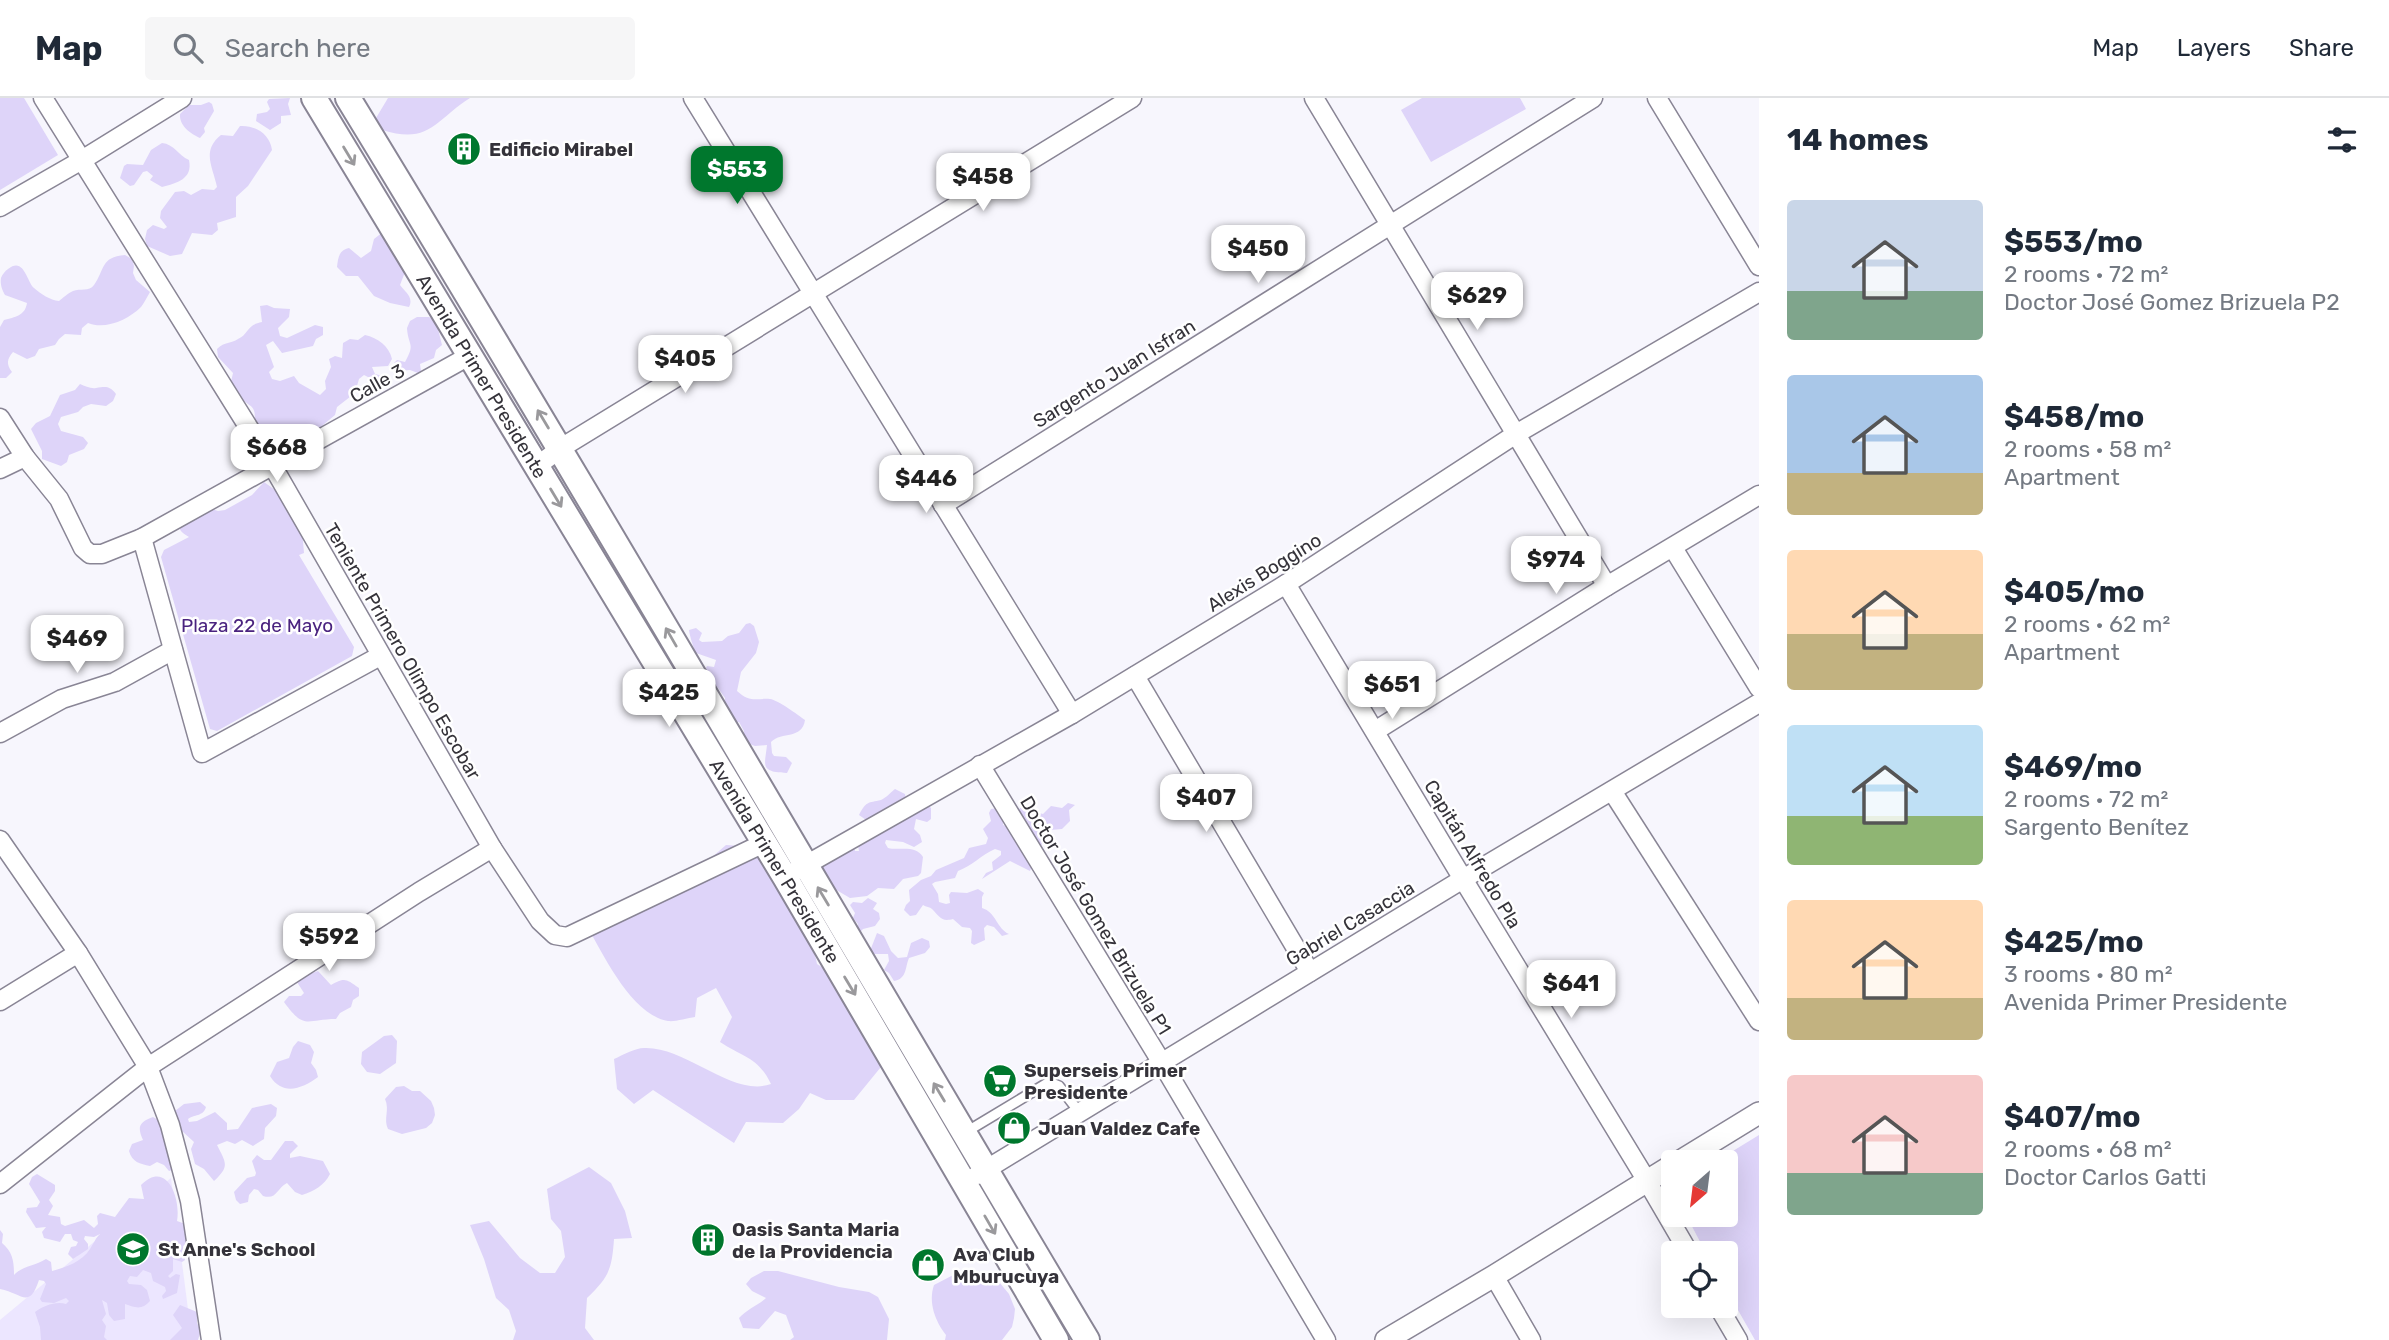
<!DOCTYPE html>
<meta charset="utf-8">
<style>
:root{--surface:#fff;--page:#f6f6f7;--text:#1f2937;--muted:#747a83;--line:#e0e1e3;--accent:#00772d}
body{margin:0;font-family:Rubik,sans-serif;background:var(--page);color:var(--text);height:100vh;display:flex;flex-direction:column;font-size:26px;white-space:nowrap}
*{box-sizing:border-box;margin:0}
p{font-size:23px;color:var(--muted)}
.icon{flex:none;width:38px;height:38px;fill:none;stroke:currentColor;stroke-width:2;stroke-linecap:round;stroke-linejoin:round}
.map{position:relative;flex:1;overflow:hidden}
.sheet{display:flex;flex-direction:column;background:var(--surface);width:630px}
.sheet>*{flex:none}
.needle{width:46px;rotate:208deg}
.controls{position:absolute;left:1661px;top:1052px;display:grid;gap:14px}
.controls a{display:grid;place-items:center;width:77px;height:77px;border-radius:7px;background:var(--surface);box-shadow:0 7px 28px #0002;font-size:35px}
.price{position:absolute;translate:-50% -60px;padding:0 16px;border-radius:14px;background:#fff;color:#222;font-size:23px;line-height:46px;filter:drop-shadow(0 2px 4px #0008)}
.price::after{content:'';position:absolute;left:50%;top:42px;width:21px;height:16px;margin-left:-10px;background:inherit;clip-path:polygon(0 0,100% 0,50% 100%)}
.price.active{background:var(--accent);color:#fff}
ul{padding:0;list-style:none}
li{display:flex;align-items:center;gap:21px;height:175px;padding:0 28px}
li span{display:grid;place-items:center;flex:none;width:196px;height:140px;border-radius:7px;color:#555}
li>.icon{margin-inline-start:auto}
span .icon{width:84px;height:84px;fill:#fffc;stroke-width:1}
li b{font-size:30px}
h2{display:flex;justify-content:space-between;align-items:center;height:84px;padding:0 28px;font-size:30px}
header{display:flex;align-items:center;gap:42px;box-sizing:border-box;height:98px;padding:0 35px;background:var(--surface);border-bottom:2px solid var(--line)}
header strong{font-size:33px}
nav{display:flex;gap:38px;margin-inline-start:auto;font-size:24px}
.search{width:490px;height:63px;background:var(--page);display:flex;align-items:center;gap:18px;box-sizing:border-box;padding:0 24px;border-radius:7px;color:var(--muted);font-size:26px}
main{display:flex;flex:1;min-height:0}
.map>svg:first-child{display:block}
</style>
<header>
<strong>Map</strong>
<div class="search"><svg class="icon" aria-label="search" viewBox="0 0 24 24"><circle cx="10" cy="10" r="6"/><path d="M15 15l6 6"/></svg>Search here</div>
<nav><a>Map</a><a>Layers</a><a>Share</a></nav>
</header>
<main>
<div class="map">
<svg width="1759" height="1242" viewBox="0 0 1759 1242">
<rect width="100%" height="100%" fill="#f7f6fd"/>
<polygon fill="#ece6ff" points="171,1080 192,1242 0,1242 0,1222"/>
<g fill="#ded4f9">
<polygon points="0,0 24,0 58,57 0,92"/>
<polygon points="290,0 288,6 291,17 281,18 281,25 270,32 256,23 257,16 267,14 270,11 267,4 269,1"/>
<path d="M388 0H470C435 22 430 47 382 32L376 20Z"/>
<polygon points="1422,0 1520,0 1526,11 1431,64 1401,12"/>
<path d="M209 4 212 6 214 13 204 30 205 34 200 40C191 36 179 28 180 16L189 7H201Z"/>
<path d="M240 28C255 27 270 36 272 52L248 88 236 99V119L217 125 218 132 212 137 192 135 182 156 170 158 147 148 145 141 147 132 153 127 164 131 167 129 160 120 161 113 175 94 184 93 191 97 202 91 214 92 217 89C213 69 201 53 221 37L233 38Z"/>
<path d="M162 45C174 46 178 57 189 62 193 81 177 85 162 89L150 82 153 78 147 73 143 74 134 87 130 88 120 80 124 68 127 66 143 67 151 52Z"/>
<path d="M383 134 405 174 400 187C405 194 414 199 409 209L390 205 374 198 358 178H346L337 169C338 160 339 152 349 150L361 160 371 153 374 141Z"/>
<path d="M125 157 132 161 134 168 133 175 136 182 150 194C147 199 144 205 141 209 128 222 105 232 88 225L82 230 81 237 65 236 59 241 55 247 39 251 35 258 27 261 13 254C7 261 6 266 12 274L6 280H0V229L4 222C15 219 25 218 27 205L5 197C2 192 0 186 1 180 2 177 5 173 8 171 24 158 27 184 34 190 41 196 50 202 59 203 63 200 68 195 73 193 80 190 89 194 94 187 105 172 100 159 125 157Z"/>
<path d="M267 207 274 210 290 211 289 219 278 230 280 238 287 240 315 227 323 229V237L316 241 313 248 282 255 273 243 266 247 274 269 269 274 272 281 280 283 294 278 299 285 320 297 326 291 325 283 331 269 329 261 335 258 342 260 343 245 350 241 358 242 365 237C378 240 389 248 392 261L388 268 372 269 375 276 383 278 384 286 377 287 372 281 364 277 359 281 355 295 337 309 335 317 323 327 320 334 300 345 292 346 286 352C269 350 264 339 254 327 257 307 252 311 240 299 236 296 233 289 231 284L233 275 218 259 217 251C225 243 231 246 238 241 249 236 246 227 262 224L260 208Z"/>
<path d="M417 219H429L436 223 442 247 436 252 434 260 420 266 421 273 418 275 410 272 398 273 394 265 397 262 405 264C416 245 408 248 407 230L410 223Z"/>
<path d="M80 286C85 288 91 291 96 290 105 289 109 287 116 296L113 303 106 308 91 306 83 309 78 314 61 319 58 326 61 333 83 339 88 345 84 351 69 357 67 364 61 368 42 361V353L31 331 36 325 50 318 60 297 75 292Z"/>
<path d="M264 384 300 410 304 455 299 457 354 549 352 558 217 633 210 631 161 459 164 452 189 439C179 433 178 431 179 419L202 408 218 413 225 412 252 397Z"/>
<path d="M750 525 754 528 759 544 756 555 741 574 737 593C750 605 756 600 770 601 778 602 798 617 805 622 802 642 782 633 771 644L772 655 774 658 786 659 792 665 787 675C759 674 765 667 767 647L755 648 744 644V633L739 624 733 626 725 612V600L718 590 708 582 704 574 707 568 714 569 716 562 696 555C694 552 689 535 689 532L696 530 702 535 699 542 702 544 722 543 728 538 739 535 746 526Z"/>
<path d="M895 691 905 696 906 704 928 707 931 710V721L927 724 916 721 914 731 920 737 922 744 914 749 903 744 886 742 885 745 888 750C900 753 915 746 923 759L921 775 918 778 903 781 894 791 878 790 867 798 850 800 833 790 823 775 821 766 853 743 855 753H859L857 742 869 724 859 717C866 703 868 705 881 702 886 700 891 694 895 691Z"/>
<path d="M1068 705 1075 707 1069 712 1070 723 1062 731 1050 732 1045 737 1044 744 1039 750 1030 773 1010 763 982 781 986 775 993 772 992 764 1001 757V753L995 751C981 757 972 768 958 773L955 780 935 784 932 786 938 796 939 804 946 806 950 805 949 797 951 794 967 795 978 791 984 795 982 799V810C996 814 997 831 1009 836L1002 838 994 829 987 827 984 830 985 842 974 847 971 845 972 833 970 830 962 829 953 821C941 824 940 819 932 811 930 809 926 809 923 807L916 817 910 818 904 812 906 807 910 803 909 792 921 782 931 778 936 772 964 760 969 750 986 746 988 740 983 731 991 723 989 715 991 711 998 710 1003 720V727L1010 729 1020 710 1031 707 1036 714 1043 716 1051 708 1062 710Z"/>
<path d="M726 747 756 749 806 828C805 848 815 849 817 866L834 877 837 893 847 902 885 964 854 1002H826L810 995 799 1011 783 1025 746 1024 734 1045 653 992 634 1006 617 991 614 961C623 957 635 950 644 950 686 948 733 1000 771 986 758 959 744 960 720 944L732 919 716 890 697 900 695 919C687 920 675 924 668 923 632 917 604 858 588 830L695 774Z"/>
<polygon points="868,800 877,805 873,811 879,815 880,821 875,828 863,831 858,836 858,826 853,820 855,815 850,807 853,804 862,805"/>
<path d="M877 835 884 838 891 853 898 860 907 859 911 845 922 840 929 843 930 849 925 855 909 860C905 869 907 881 894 883L889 875 884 872 889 863 888 856H874L870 853Z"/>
<path d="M318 873 331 887C345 879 346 881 359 890V898L353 902 351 909 340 915 336 921C306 921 305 933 284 904L289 898H301L304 895 295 881Z"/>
<polygon points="392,937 397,943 396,965 380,976 367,974 361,966 362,954 384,938"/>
<path d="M298 943 310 947 314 954 311 965 316 972 318 979C303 990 283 999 270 978L277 964 289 960 293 949Z"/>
<path d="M404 988 412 993H420L431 1003 434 1010 435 1017 432 1025 426 1030 402 1036 388 1031C383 1021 390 1012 385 1001L396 989Z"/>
<path d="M200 1004 206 1009C203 1019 194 1016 188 1021L189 1024 197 1023 215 1014 227 1025V1032L238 1031 252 1010 271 1006 277 1010 276 1018 265 1030 264 1041 253 1048 242 1042 235 1046 227 1043 217 1047C226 1065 230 1068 214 1083L204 1071 195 1066 191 1051 194 1044 182 1033 175 1031 170 1040 186 1051 176 1071 169 1073 164 1067 157 1064 150 1068C140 1066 132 1064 129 1053L132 1046 143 1042C137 1029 139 1024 153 1019L169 1028 174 1022 175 1013 184 1006Z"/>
<polygon points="1759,1037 1759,1242 1755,1242 1726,1191 1726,1155 1706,1155 1686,1117 1726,1116 1726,1064 1715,1064"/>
<path d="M285 1043H293L298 1048 290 1056V1060L300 1058 323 1063 330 1076C324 1088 314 1093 302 1097L295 1094 287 1085C276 1091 277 1102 263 1098L258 1092 254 1091 249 1097 248 1104 240 1106 236 1102 234 1094 247 1080 255 1078 256 1075 252 1063 257 1057 264 1062H271Z"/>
<path d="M589 1069 611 1085 625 1113 632 1140 614 1141C612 1171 609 1179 587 1200L585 1230 594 1242H513L516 1233 509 1212 496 1200 484 1161 470 1127 489 1123 520 1160 540 1175H555L565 1159 561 1133 551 1121 547 1091Z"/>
<path d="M37 1076 55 1087V1093L49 1102 53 1108 48 1117 60 1119 61 1126 65 1128 84 1122 94 1130 98 1126 97 1118 100 1115 115 1119 129 1100 144 1101 141 1087C167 1061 181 1101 177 1123L188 1127 189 1144 183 1148 185 1162 182 1164 173 1161V1173L168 1178 170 1180 176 1176 180 1177 177 1195 163 1201 162 1198 166 1193 165 1189 153 1183 151 1175 143 1172 137 1179 130 1178 127 1183 129 1186 141 1187 147 1192 150 1203C142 1212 136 1210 125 1206V1221L114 1223 109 1217 107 1205 102 1202 106 1216 102 1222 106 1228 104 1239 107 1242H41L40 1229 35 1214C43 1208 56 1203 66 1206L69 1203 66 1200 54 1205 42 1204 40 1201 46 1186 44 1183 39 1182C29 1212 22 1195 0 1191V1132L3 1136 2 1145C13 1154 14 1164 14 1177 22 1168 35 1168 46 1161L51 1164 52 1173C66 1169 82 1164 90 1151 94 1145 95 1141 100 1136L94 1139 85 1138 84 1141 88 1146V1151L73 1161 68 1156 71 1149 76 1148 78 1144 73 1142 71 1136H65L60 1144 44 1140 42 1134 46 1129 36 1130 26 1114 27 1110 37 1109 40 1104 29 1086 32 1079Z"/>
<path d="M974 1172 994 1178 1009 1196 1015 1211 1014 1220 1012 1229 1002 1242H945L946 1237C935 1223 928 1204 934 1187L959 1174Z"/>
<path d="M764 1173H778L839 1189 869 1194 878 1199 889 1221 887 1242H790L794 1239 786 1217 775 1213 759 1231 743 1230 739 1220C747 1211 757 1208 766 1200L752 1193 746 1186 751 1180Z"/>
<polygon points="180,1207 197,1214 197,1225 201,1232 198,1242 170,1242 182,1230 173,1217"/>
</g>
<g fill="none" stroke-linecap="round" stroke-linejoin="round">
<g stroke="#898595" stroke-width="12">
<polyline id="service" points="966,1034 1049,984 1059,988 1080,1015"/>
</g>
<g stroke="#898595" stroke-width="21">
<g id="minor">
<polyline points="43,0 272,367 492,750 540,823 555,837 567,839 764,745"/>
<polyline points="693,0 1072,616"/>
<polyline points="1314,0 1607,488"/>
<polyline points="1657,0 1759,168"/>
<polyline points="0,109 82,62 182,0"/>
<polyline points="0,320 25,359 59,401 83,450 90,456 102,456 142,440 469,258"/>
<polyline points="537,368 561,350 1132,0"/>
<polyline points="0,371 25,359"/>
<polyline points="943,407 1593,0"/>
<polyline points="142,440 202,655 380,558"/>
<polyline points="1673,450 1759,590"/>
<polyline points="1286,486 1463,781 1647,1083 1689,1155"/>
<polyline points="1135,578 1310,874"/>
<polyline points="1375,633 1607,488 1759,397"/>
<polyline points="0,635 62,601 115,584 173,552"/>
<polyline points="980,667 1162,965 1326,1242"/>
<polyline points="1612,693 1759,923"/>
<polyline points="0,742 78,855 148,969 170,1027 190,1103 211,1242"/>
<polyline points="797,772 1072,616 1286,486 1516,336 1759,194"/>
<polyline points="0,903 78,855"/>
<polyline points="977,1077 1463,781 1759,605"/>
<polyline points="0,1086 148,969 419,794 492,750"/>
<polyline points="1494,1178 1531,1242"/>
<polyline points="1718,1208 1738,1242"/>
</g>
</g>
<g stroke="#898595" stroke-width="24">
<g id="tertiary">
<polyline points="1679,1064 1759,1015"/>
<polyline points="1386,1242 1494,1178 1673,1067"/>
</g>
</g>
<g stroke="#898595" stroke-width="28">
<g id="secondary">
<polyline points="314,0 785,779 1056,1242"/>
<path d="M348 0C599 411 840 828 1087 1242"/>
</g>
</g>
<use href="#service" stroke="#fff" stroke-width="9"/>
<use href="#minor" stroke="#fff" stroke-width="18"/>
<use href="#tertiary" stroke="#fff" stroke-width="21"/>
<use href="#secondary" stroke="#fff" stroke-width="24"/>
</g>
<defs><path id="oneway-shaft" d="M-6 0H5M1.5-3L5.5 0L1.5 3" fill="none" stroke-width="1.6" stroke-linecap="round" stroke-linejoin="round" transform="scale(1.75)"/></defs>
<g stroke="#9a999c">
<use href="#oneway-shaft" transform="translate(349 58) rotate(59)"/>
<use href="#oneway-shaft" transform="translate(543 321) rotate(-121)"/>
<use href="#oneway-shaft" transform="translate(556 400) rotate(59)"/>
<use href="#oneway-shaft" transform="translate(671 539) rotate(-120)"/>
<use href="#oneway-shaft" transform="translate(823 798) rotate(-121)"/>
<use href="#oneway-shaft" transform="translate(850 888) rotate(59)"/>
<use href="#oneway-shaft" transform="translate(939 994) rotate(-121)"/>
<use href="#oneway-shaft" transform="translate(990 1127) rotate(60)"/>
</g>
<defs>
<g id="building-disc" transform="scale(1.75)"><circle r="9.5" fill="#00772d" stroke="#fff"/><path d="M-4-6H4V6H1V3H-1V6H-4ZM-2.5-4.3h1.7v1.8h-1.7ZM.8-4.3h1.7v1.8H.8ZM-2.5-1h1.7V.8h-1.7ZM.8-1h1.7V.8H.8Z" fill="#fff"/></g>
<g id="supermarket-disc" transform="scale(1.75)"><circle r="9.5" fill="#00772d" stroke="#fff"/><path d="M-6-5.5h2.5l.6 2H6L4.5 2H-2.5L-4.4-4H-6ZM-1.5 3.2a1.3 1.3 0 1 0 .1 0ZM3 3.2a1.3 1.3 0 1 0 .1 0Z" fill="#fff"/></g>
<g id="shop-disc" transform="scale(1.75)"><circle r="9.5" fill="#00772d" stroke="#fff"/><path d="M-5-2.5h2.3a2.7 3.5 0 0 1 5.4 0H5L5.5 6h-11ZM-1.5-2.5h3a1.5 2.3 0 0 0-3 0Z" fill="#fff"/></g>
<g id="school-disc" transform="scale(1.75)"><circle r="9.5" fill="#00772d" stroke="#fff"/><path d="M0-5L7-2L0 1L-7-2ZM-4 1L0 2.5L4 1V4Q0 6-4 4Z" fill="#fff"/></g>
</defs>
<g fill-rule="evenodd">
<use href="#building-disc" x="464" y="51"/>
<use href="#supermarket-disc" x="1000" y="983"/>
<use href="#shop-disc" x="1014" y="1030"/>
<use href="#building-disc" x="708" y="1142"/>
<use href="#school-disc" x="133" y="1151"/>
<use href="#shop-disc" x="928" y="1167"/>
</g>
<g text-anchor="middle" stroke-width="5" stroke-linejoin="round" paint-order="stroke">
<g font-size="19" font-weight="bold" fill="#35333a" stroke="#fff" text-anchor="start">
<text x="489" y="58">Edificio Mirabel</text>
<text x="1024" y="979">Superseis Primer<tspan x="1024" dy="22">Presidente</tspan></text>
<text x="1038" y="1037">Juan Valdez Cafe</text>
<text x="732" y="1138">Oasis Santa Maria<tspan x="732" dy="22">de la Providencia</tspan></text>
<text x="158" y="1158">St Anne's School</text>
<text x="953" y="1163">Ava Club<tspan x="953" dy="22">Mburucuya</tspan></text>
</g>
<g font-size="19" fill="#35333a" stroke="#fff">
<text transform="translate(1114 275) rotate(-32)" y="7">Sargento Juan Isfran</text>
<text transform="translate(482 278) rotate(59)" y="7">Avenida Primer Presidente</text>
<text transform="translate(377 285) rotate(-29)" y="7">Calle 3</text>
<text transform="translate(1264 474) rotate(-32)" y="7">Alexis Boggino</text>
<text transform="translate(403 553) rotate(60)" y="7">Teniente Primero Olimpo Escobar</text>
<text transform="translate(1473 756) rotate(59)" y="7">Capitán Alfredo Pla</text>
<text transform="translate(775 763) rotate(59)" y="7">Avenida Primer Presidente</text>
<text transform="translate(1096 817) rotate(59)" y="7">Doctor José Gomez Brizuela P1</text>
<text transform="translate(1350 825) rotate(-31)" y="7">Gabriel Casaccia</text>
</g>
<g font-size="19" fill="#4a237f" stroke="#fff">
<text x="257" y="534">Plaza 22 de Mayo</text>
</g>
</g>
</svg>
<div class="controls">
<a><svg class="needle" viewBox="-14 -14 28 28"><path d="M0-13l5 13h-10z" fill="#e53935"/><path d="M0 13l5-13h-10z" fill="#747a83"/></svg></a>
<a><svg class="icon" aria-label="locate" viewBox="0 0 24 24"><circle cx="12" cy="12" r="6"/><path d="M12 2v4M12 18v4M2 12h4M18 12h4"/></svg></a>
</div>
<b class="price active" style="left:737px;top:108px">$553</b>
<b class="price" style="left:983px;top:115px">$458</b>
<b class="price" style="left:1258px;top:187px">$450</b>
<b class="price" style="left:1477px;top:234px">$629</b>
<b class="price" style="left:685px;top:297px">$405</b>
<b class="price" style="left:277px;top:386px">$668</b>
<b class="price" style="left:926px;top:417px">$446</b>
<b class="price" style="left:1556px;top:498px">$974</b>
<b class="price" style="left:77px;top:577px">$469</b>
<b class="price" style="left:1392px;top:623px">$651</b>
<b class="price" style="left:669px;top:631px">$425</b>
<b class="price" style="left:1206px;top:736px">$407</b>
<b class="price" style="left:329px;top:875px">$592</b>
<b class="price" style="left:1571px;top:922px">$641</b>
</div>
<section class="sheet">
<h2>14 homes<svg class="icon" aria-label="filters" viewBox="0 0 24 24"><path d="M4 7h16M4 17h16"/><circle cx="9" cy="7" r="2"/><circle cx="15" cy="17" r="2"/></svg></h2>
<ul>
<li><span style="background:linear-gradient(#c9d6e8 65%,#7fa58c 0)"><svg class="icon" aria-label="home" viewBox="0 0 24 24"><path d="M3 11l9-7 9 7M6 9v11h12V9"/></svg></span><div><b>$553/mo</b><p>2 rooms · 72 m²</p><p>Doctor José Gomez Brizuela P2</p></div></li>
<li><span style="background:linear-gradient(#a9c7e8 70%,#c2b280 0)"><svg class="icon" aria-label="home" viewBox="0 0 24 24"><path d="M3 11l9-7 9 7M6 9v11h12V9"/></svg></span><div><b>$458/mo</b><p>2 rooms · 58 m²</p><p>Apartment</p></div></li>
<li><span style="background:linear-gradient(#ffd9b3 60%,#c2b280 0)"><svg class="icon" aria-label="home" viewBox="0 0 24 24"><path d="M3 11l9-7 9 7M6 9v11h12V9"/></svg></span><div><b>$405/mo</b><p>2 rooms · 62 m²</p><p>Apartment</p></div></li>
<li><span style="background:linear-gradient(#bfe0f5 65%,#8fb573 0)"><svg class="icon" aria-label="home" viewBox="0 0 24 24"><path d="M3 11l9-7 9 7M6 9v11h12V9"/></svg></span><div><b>$469/mo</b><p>2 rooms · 72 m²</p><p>Sargento Benítez</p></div></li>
<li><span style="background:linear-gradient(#ffd9b3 70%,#c2b280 0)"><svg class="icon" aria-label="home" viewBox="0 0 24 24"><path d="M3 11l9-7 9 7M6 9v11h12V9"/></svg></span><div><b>$425/mo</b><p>3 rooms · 80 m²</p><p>Avenida Primer Presidente</p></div></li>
<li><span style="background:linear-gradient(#f6c9c9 70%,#7fa58c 0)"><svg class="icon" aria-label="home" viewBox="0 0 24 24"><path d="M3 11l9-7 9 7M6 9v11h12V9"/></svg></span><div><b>$407/mo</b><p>2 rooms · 68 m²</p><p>Doctor Carlos Gatti</p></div></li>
</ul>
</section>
</main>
